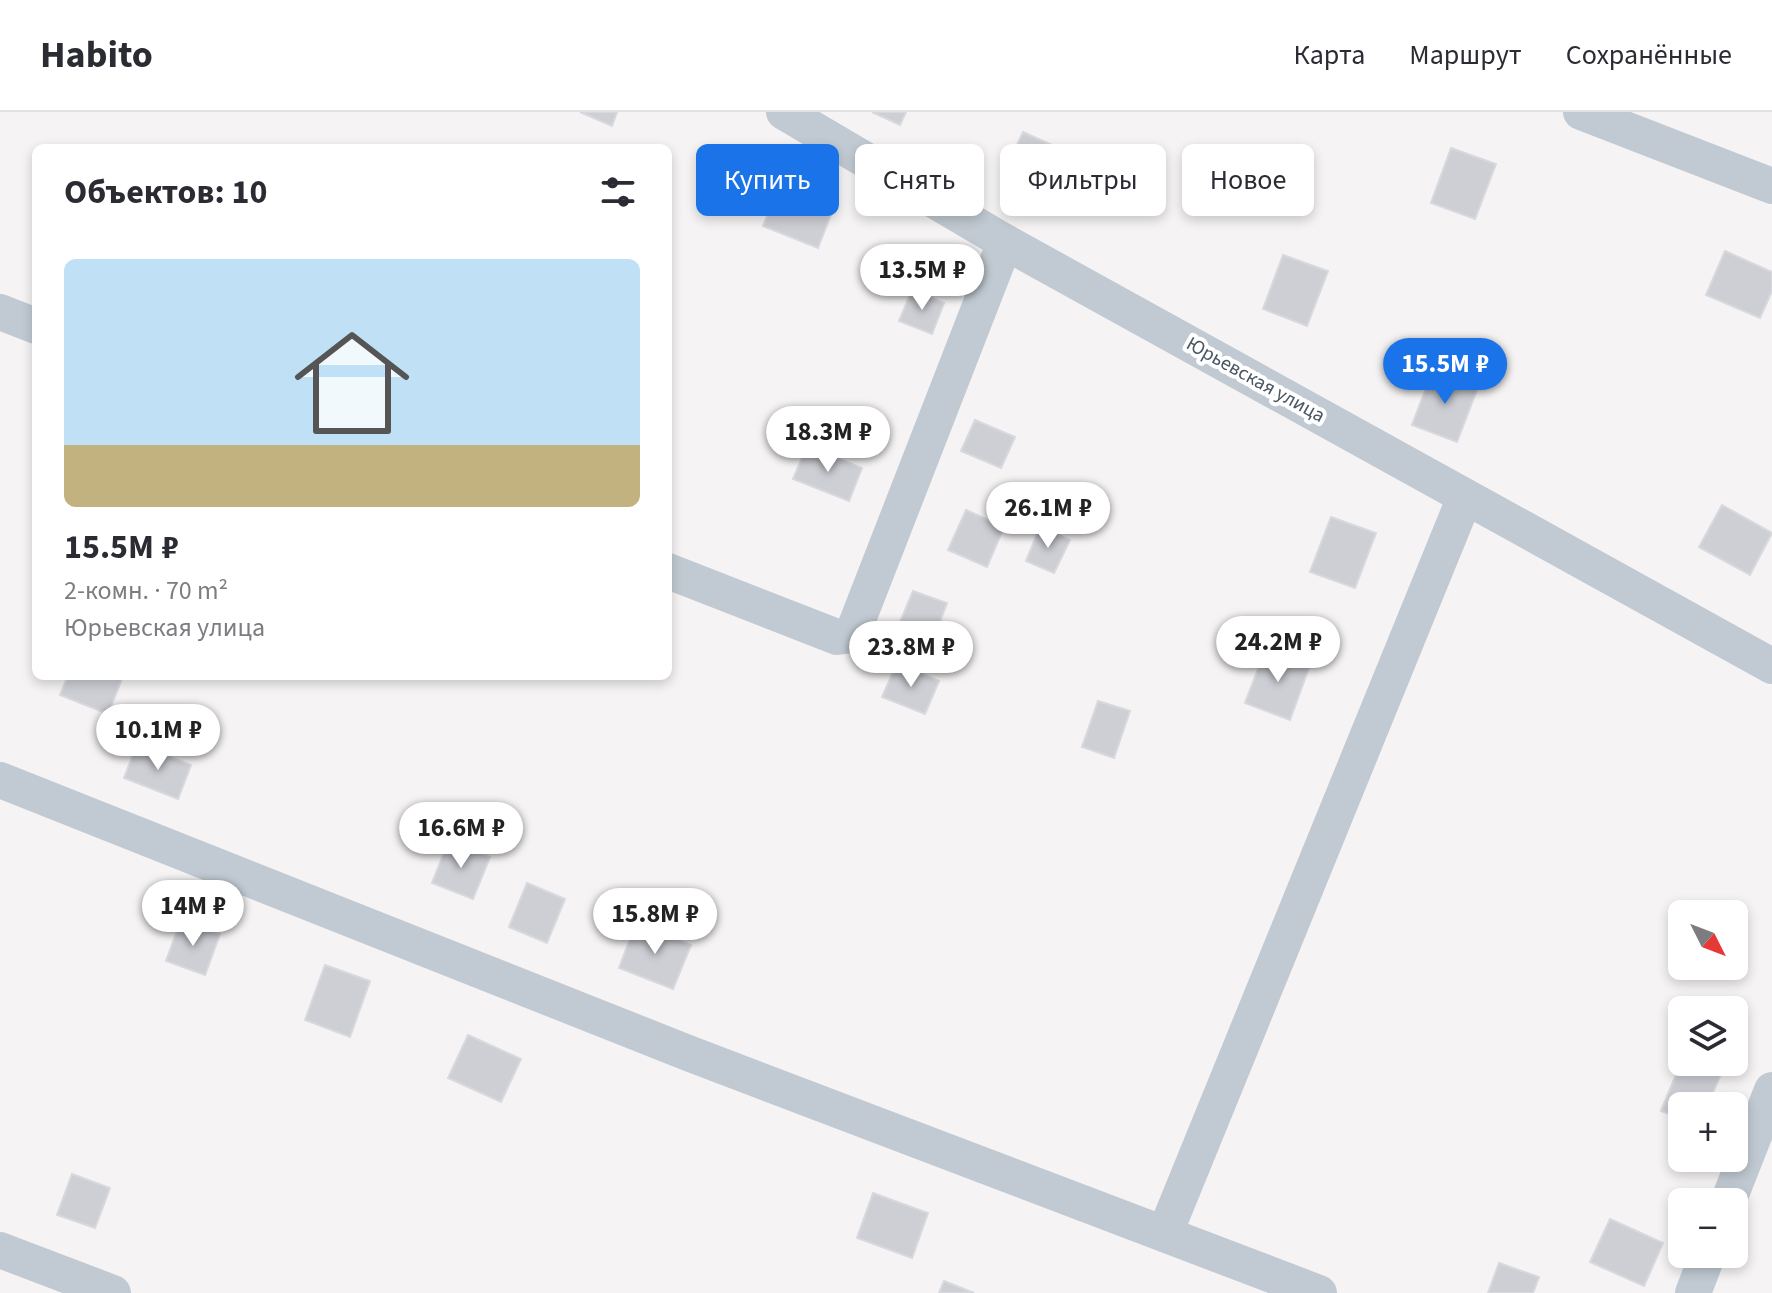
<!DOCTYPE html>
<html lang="ru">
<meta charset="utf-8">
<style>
:root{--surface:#fff;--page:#f2f2f3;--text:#2b2b33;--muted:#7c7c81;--line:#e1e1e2;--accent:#1a73e8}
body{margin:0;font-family:"Source Sans 3",sans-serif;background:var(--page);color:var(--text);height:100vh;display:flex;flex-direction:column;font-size:30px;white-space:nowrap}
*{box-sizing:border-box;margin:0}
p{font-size:26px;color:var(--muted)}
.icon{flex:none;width:44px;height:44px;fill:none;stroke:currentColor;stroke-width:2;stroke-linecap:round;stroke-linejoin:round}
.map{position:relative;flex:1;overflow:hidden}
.drawer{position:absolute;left:32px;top:32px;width:640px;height:536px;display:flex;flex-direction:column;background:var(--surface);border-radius:12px;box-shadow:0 4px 12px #0003}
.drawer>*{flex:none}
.hud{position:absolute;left:696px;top:32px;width:760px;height:72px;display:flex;gap:16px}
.needle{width:52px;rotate:132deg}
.tools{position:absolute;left:1668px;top:788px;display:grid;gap:16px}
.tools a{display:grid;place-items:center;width:80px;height:80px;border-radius:12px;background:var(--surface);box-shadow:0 4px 12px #0003;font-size:40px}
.price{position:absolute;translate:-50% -68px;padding:0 18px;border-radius:28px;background:#fff;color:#222;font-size:26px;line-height:52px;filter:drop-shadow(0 2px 4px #0008)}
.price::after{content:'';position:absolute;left:50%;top:48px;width:24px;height:18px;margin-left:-12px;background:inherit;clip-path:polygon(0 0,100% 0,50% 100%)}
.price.on{background:var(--accent);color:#fff}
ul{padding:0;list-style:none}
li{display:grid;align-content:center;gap:16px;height:424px;padding:0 32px}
li span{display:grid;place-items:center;height:248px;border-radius:12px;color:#555}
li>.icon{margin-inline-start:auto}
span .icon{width:144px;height:144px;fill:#fffc;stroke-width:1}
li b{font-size:34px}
h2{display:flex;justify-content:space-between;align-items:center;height:96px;padding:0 32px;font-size:34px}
.tag{padding:0 28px;border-radius:12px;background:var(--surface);box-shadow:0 4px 12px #0003;font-size:28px;line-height:72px}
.tag.on{background:var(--accent);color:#fff}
header{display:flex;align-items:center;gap:48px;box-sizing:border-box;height:112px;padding:0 40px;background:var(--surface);border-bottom:2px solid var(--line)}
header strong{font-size:38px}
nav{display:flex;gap:44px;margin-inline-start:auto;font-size:28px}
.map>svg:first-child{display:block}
</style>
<header>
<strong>Habito</strong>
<nav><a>Карта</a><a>Маршрут</a><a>Сохранённые</a></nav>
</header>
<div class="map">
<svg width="1772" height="1181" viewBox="0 0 1772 1181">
<rect width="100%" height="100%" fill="#f5f3f3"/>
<g fill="#cdcfd5" stroke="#d7d9de" stroke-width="2">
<polygon points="580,0 617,0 612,14"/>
<polygon points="872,0 906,0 900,13"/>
<polygon points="1023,20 1076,44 1056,88 1003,63"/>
<polygon points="1451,36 1496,52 1475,107 1431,91"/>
<polygon points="781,70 835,92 818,136 763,114"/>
<polygon points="1725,139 1772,160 1772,179 1760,206 1706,183"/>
<polygon points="1283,143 1328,159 1307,214 1263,197"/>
<polygon points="912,178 944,191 932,222 899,209"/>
<polygon points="1433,258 1478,275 1457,330 1412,313"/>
<polygon points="975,308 1015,325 1001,356 961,339"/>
<polygon points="807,334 862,356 849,389 793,367"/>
<polygon points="1722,393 1772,421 1750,463 1699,435"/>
<polygon points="966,398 1004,415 987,455 948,438"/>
<polygon points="1331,405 1376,421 1355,476 1310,460"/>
<polygon points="1040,415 1070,428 1054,461 1026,449"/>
<polygon points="913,479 947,491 933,528 898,515"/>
<polygon points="1266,536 1310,553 1290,608 1245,591"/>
<polygon points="897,551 939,569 925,602 882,585"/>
<polygon points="68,564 123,564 108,602 60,583"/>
<polygon points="1098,589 1130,599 1114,646 1082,635"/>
<polygon points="137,632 191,653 178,687 124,666"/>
<polygon points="449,728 490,745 473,787 432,771"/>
<polygon points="527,771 565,787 547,831 509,815"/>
<polygon points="181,808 220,822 205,863 166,849"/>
<polygon points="636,811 691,833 673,877 619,856"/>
<polygon points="325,853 370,869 350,925 305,908"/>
<polygon points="468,923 521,947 501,990 448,966"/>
<polygon points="1682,948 1721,962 1707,994 1682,994 1682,1007 1661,999"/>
<polygon points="72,1062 110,1076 95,1116 57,1103"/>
<polygon points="873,1081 928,1101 912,1146 857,1126"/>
<polygon points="1610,1107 1663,1131 1644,1174 1590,1150"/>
<polygon points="1499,1151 1539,1165 1533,1181 1488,1181"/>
<polygon points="944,1169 974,1181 939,1181"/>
</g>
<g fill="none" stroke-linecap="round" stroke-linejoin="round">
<g stroke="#c1cad2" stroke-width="36">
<polyline points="784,0 1005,130 1772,554"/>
<polyline points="1581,0 1772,74"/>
<polyline points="0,200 36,214"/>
<polyline points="668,459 837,525 852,523 1005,130"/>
<polyline points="0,668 688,941 1319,1181"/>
<polyline points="1728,1090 1772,978"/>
<polyline points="1165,1121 1465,385"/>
<polyline points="0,1138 113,1181"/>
<polyline points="1693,1181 1708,1142"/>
</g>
</g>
<g text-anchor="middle" stroke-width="8" stroke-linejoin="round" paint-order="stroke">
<g font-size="20" fill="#4a5661" stroke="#fff">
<text transform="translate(1256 267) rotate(29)" y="7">Юрьевская улица</text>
</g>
</g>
</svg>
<div class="tools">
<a><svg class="needle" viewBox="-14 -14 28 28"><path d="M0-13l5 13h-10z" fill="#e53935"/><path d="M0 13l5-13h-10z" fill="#7c7c81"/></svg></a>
<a><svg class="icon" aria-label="layers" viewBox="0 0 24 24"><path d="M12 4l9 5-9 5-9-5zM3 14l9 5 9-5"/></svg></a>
<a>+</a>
<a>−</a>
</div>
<b class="price" style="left:922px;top:200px">13.5M ₽</b>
<b class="price on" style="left:1445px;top:294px">15.5M ₽</b>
<b class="price" style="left:828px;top:362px">18.3M ₽</b>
<b class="price" style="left:1048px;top:438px">26.1M ₽</b>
<b class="price" style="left:1278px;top:572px">24.2M ₽</b>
<b class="price" style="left:911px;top:577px">23.8M ₽</b>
<b class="price" style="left:158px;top:660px">10.1M ₽</b>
<b class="price" style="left:461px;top:758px">16.6M ₽</b>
<b class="price" style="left:193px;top:836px">14M ₽</b>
<b class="price" style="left:655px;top:844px">15.8M ₽</b>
<div class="hud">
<a class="tag on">Купить</a>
<a class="tag">Снять</a>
<a class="tag">Фильтры</a>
<a class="tag">Новое</a>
</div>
<section class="drawer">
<h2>Объектов: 10<svg class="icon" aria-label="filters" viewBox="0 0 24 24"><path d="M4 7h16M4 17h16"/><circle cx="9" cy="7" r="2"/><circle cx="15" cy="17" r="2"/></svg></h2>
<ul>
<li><span style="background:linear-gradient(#bfe0f5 75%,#c2b280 0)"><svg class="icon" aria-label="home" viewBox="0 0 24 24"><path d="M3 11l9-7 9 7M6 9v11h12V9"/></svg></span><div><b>15.5M ₽</b><p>2-комн. · 70 m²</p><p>Юрьевская улица</p></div></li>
</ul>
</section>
</div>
